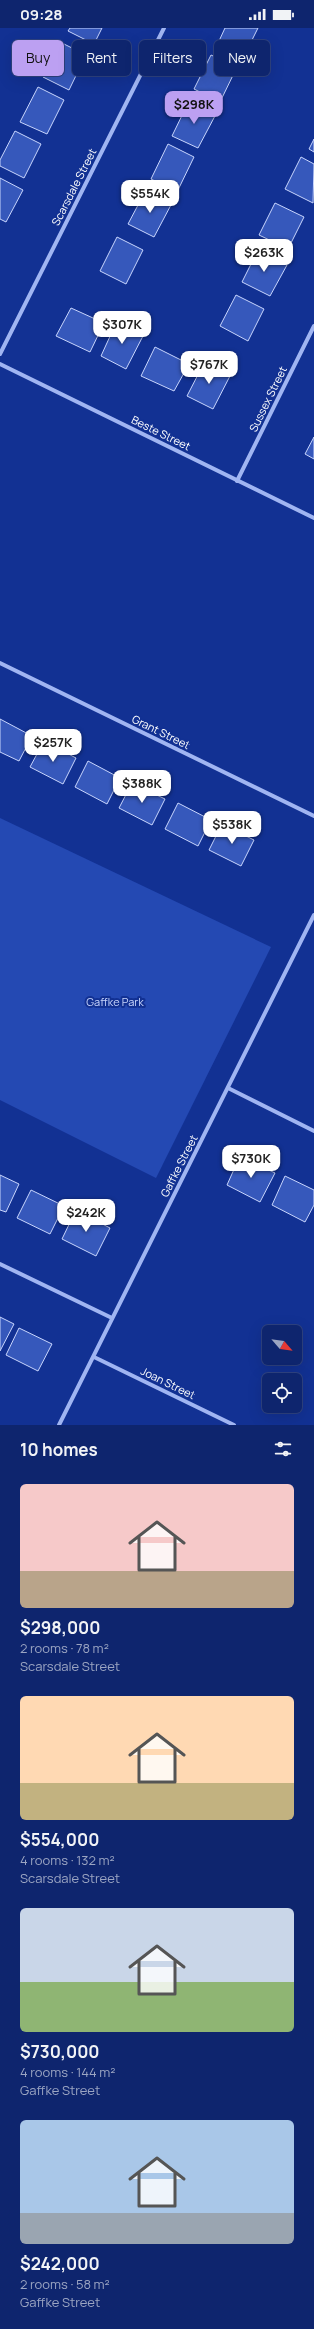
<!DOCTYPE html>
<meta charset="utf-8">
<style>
:root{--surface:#0e256e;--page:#1c3176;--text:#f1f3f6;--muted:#9ba5c2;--line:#2e4281;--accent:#bca0f2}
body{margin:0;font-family:Manrope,sans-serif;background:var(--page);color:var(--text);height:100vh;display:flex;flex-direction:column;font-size:15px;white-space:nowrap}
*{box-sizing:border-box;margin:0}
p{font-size:13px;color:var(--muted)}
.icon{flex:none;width:22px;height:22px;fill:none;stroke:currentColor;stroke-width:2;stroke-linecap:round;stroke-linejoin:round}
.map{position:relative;height:1397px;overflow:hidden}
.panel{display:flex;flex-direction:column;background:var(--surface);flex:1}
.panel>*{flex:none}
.guide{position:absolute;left:12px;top:12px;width:290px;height:36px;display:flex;gap:8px}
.needle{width:26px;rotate:118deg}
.buttons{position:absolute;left:262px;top:1297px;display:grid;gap:8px}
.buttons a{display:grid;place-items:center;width:40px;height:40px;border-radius:6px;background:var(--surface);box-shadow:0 4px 16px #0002,0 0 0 1px var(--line);font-size:20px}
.price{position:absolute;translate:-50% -34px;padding:0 9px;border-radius:8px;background:#fff;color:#222;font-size:13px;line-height:26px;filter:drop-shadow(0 1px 2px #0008)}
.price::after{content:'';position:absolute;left:50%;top:24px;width:12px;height:9px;margin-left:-6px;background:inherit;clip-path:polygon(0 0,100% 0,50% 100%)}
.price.current{background:var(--accent);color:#111}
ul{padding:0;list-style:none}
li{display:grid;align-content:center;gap:8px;height:212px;padding:0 20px}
li span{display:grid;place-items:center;height:124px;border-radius:6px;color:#555}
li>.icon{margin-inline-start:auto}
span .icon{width:72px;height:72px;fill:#fffc;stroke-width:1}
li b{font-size:17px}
h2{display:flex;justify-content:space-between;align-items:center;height:48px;padding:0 20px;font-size:17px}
.chip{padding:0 14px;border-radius:6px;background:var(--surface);box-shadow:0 4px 16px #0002,0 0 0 1px var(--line);font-size:14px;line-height:36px}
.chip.current{background:var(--accent);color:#111}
.status{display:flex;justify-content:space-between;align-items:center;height:28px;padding:0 20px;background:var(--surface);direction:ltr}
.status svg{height:11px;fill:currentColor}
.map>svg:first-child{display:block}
</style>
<div class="status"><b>09:28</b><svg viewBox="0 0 49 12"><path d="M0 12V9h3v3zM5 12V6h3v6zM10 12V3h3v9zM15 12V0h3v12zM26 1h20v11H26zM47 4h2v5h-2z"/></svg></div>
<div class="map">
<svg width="314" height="1397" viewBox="0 0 314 1397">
<rect width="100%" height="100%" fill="#123193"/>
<polygon fill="#2449b3" points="0,790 271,919 156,1150 0,1072"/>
<g fill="#3658bb" stroke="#c8d5fd">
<polygon points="70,0 102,0 94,16 68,3"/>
<polygon points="225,0 258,0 245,26 219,13"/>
<polygon points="60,14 86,27 69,62 43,49"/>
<polygon points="211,27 237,39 220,74 194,61"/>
<polygon points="38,59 64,72 47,106 20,94"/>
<polygon points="189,73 216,86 198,120 172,108"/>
<polygon points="15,103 41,116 24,150 0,138 0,132"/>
<polygon points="314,111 314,124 309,121"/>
<polygon points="168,116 194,129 177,164 151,151"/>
<polygon points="301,129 314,136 313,175 285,161"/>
<polygon points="0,150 23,162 6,194 0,191"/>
<polygon points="146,162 172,175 154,209 128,196"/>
<polygon points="275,175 304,189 288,221 259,207"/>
<polygon points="117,209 143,222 126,256 100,243"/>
<polygon points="258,222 287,237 270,268 242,254"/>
<polygon points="236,267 264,281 248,313 220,298"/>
<polygon points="71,280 104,295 90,324 56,308"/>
<polygon points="117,293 144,306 126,341 101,328"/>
<polygon points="155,319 189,336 174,363 141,348"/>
<polygon points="205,333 231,346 213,381 187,368"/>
<polygon points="314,409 314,431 305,426"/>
<polygon points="0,691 32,708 19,733 0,724"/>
<polygon points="44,713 76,730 63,756 30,739"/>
<polygon points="88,733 120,750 107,776 75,759"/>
<polygon points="132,755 165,771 152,797 119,780"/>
<polygon points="178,775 211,792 198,818 165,801"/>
<polygon points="222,796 254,812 241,838 209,822"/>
<polygon points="240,1128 275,1145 260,1174 227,1157"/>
<polygon points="0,1147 19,1156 6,1184 0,1182"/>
<polygon points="285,1148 314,1162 314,1177 305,1194 272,1177"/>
<polygon points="31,1162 64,1178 50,1206 17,1190"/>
<polygon points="76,1182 110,1200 96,1228 62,1211"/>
<polygon points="0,1289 14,1296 0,1323"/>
<polygon points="19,1300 52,1316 38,1343 6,1327"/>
</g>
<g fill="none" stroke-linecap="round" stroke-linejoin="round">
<g stroke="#a0b5f2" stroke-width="4">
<polyline points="0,326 164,0"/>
<polyline points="0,336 314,490"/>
<polyline points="237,453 314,298"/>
<polyline points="0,635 314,788"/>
<polyline points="228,1060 314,1103"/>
<polyline points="0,1236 112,1290"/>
<polyline points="94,1329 234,1397"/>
<polyline points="59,1397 314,887"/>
</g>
</g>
<g text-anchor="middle" stroke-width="4" stroke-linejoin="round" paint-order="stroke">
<g font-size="11" fill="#fff" stroke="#123193">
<text transform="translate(74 159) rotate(-63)" y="4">Scarsdale Street</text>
<text transform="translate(268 371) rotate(-64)" y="4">Sussex Street</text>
<text transform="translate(161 405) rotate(26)" y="4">Beste Street</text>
<text transform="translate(161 704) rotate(26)" y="4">Grant Street</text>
<text transform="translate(179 1138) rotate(-63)" y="4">Gaffke Street</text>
<text transform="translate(168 1355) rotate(26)" y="4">Joan Street</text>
</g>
<g font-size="11" fill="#c8d5fd" stroke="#123193">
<text x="115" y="978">Gaffke Park</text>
</g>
</g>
</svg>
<div class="buttons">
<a><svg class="needle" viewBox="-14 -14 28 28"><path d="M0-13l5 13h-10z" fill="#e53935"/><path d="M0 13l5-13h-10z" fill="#9ba5c2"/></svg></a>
<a><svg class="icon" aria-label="locate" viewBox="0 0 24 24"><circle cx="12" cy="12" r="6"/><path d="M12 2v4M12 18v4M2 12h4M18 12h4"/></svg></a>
</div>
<b class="price current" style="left:194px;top:97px">$298K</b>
<b class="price" style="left:150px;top:186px">$554K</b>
<b class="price" style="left:264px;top:245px">$263K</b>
<b class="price" style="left:122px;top:317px">$307K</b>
<b class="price" style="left:209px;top:357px">$767K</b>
<b class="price" style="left:53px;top:735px">$257K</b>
<b class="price" style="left:142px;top:776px">$388K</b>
<b class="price" style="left:232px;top:817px">$538K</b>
<b class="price" style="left:251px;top:1151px">$730K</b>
<b class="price" style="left:86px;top:1205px">$242K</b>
<div class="guide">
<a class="chip current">Buy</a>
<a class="chip">Rent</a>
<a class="chip">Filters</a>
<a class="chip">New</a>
</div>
</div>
<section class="panel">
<h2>10 homes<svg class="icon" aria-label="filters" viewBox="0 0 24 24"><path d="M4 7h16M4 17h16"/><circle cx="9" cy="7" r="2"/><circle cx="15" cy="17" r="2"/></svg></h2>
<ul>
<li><span style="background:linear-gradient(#f6c9c9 70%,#b9a48a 0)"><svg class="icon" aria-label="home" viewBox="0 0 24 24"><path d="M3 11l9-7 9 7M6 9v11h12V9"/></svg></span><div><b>$298,000</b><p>2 rooms · 78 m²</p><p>Scarsdale Street</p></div></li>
<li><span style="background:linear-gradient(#ffd9b3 70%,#c2b280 0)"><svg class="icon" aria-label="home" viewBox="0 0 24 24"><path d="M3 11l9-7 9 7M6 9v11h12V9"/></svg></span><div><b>$554,000</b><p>4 rooms · 132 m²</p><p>Scarsdale Street</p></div></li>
<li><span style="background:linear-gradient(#c9d6e8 60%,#8fb573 0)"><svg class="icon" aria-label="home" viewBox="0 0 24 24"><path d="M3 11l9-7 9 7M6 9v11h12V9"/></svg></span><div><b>$730,000</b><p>4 rooms · 144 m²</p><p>Gaffke Street</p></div></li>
<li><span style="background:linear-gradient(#a9c7e8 75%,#9aa5b1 0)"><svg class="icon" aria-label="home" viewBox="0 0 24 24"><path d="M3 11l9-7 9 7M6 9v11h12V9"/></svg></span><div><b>$242,000</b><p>2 rooms · 58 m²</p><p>Gaffke Street</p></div></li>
</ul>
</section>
